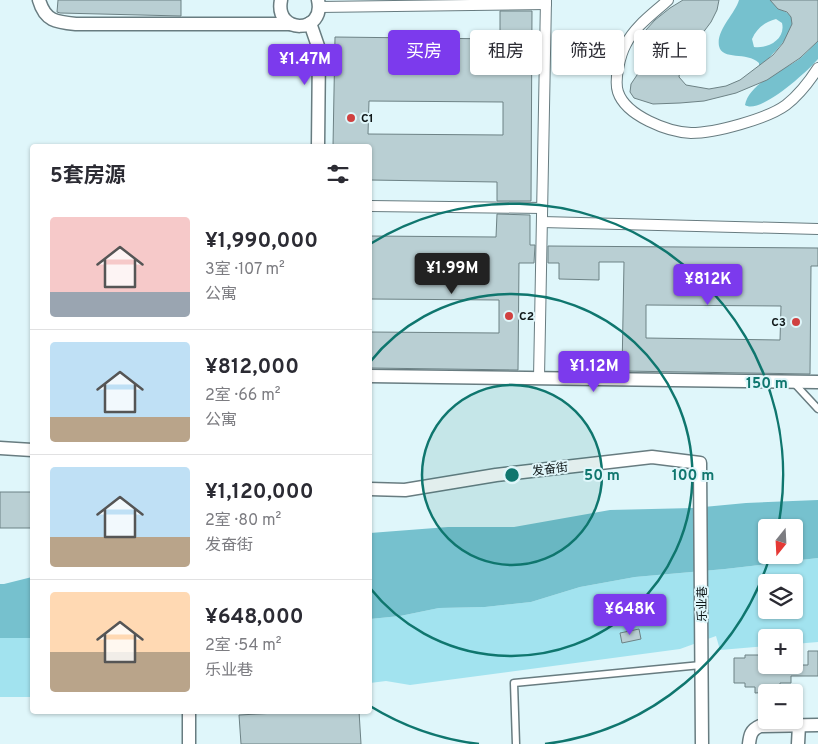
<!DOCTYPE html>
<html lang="zh">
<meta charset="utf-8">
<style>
:root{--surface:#fff;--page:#f2f2f3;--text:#2b2b33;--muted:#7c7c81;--line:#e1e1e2;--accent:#7c3aed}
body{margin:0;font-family:Overpass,"Noto Sans SC",sans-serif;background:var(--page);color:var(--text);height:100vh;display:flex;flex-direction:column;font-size:19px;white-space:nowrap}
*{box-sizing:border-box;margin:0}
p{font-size:16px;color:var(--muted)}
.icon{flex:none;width:28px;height:28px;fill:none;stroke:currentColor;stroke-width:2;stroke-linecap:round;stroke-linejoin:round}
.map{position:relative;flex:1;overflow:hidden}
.details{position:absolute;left:30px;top:144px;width:342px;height:570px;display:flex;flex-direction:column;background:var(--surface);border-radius:5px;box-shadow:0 1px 4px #0004}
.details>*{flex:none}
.banner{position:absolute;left:388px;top:30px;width:355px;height:45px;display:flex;gap:10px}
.needle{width:32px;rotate:198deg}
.fabs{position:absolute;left:758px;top:519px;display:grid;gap:10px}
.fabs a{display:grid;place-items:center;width:45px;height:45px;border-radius:5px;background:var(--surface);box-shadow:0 1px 4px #0004;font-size:25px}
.price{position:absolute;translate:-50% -42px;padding:0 11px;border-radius:5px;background:var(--accent);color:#fff;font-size:16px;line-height:32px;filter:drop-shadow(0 1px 2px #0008)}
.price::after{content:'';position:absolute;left:50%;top:30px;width:15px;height:11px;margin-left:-8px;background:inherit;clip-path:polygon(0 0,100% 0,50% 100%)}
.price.on{background:#222;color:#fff}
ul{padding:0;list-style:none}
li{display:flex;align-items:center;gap:15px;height:125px;padding:0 20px}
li+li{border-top:1px solid var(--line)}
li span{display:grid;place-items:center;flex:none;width:140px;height:100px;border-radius:5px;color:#555}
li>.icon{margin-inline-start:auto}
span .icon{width:60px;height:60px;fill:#fffc;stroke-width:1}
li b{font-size:21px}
h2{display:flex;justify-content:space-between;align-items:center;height:60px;padding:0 20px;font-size:21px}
.tag{padding:0 18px;border-radius:5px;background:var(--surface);box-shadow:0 1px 4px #0004;font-size:18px;line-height:45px}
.tag.on{background:var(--accent);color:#fff}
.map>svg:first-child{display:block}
</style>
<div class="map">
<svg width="818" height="744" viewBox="0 0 818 744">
<rect width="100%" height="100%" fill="#dff6fa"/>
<g fill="#a2e3ef" fill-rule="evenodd">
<path d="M818 558V642L794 644V638H766V646L720 650 716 636 680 649 410 685 386 681 370 683V619L400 616 439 608 485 607 531 602 580 587 635 577 725 569ZM766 582H794V610H766Z"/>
<rect x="0" y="638" width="32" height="59"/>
</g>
<g fill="#76c1ce" fill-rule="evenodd">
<path d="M739 0H775V5C779 10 787 11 791 16 799 31 769 58 759 67V63C747 51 722 61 719 46 716 30 735 14 739 0ZM776 19 782 23C786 39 768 49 754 47L752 39C757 28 765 22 776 19Z"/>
<path d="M818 41V59C808 71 760 115 745 105 749 84 781 71 798 60 805 55 811 47 818 41Z"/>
<path d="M818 500V558L725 569 635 577 580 587 531 602 485 607 439 608 400 616 370 619V533L448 527H514L610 510 693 508 746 503ZM766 528H794V555H766Z"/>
<polygon points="32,577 32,638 0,638 0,584 4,584"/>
</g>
<g fill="#b9cfd3" stroke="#6d8285" fill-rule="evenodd">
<polygon points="58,0 181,0 181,16 60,13 57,12"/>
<polygon points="683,0 719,0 717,10 711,22 681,62 679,77 686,85 709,89 726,86 740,80 773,55 783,43 792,24 791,17 787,12 778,9 770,0 818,0 818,41 800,58 767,80 736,93 704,101 680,103 653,104 634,98 630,92 631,84 655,48 635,42 655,20 670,8"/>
<path d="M500 11H532L531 201H497V182L370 180V146H333L335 37 500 39ZM369 101 503 102V135L368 134Z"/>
<polygon points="497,214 530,215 530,245 535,245 534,263 519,263 518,370 370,368 370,332 499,333 499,300 370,299 370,236 496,237"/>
<path d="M548 246 818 248V266H811L810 374 622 371 624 262H599V280L559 279V263H548ZM646 305 781 306 780 340 646 338Z"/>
<rect x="0" y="492" width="32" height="36"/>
<polygon points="639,629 641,639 622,643 620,633"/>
<polygon points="808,651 818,651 818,676 791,676 791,683 780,683 780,688 770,688 771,692 755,693 755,687 745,687 745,683 734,683 734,658 745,658 745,655 766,655 766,665 808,665"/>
<polygon points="314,711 359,711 361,744 241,744 239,715"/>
</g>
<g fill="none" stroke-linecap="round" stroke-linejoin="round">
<g stroke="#687c80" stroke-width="9">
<g id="service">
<polyline points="794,383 818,409"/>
<polyline points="516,744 514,683 701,665"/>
</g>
</g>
<g stroke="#687c80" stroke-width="12">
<g id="pedestrian">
<path d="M668 0C654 13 635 26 626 44 620 55 614 80 618 92 626 116 668 132 691 133 715 133 767 119 786 105 799 95 809 82 818 68"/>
<polyline points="319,7 546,4"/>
<polyline points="370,206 542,208"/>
<polyline points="542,222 818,229"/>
<polyline points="539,378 546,0"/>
</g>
</g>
<g stroke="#687c80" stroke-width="15">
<g id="minor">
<path d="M39 0C45 21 56 22 76 24H290"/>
<path d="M281 0C274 35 326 34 318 0"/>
<polyline points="310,23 319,49 318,146"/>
<polyline points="370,376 818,382"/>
<polyline points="0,448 32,450"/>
<polyline points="370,489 405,490 496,475 652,457 700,463 702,744"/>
<polyline points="189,744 189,711"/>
<path d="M749 744C750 735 751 730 760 726L818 725"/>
<polyline points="798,744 799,725"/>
</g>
</g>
<use href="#service" stroke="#fff" stroke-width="6"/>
<use href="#pedestrian" stroke="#fff" stroke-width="10"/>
<use href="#minor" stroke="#fff" stroke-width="12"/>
</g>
<circle cx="512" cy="475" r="90" fill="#0f766e" fill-opacity=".12"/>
<g fill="none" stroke="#0f766e" stroke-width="2.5">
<circle cx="512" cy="475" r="90"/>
<path d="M370 362A181 181 0 1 1 370 588"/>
<path d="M770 556A271 271 0 0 1 545 744M479 744A271 271 0 0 1 370 706M370 244A271 271 0 0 1 778 527"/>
</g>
<g fill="#d04140" stroke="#dff6fa" stroke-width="2">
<circle cx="351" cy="118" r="5"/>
<circle cx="509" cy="316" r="5"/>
<circle cx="796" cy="322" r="5"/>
</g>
<g text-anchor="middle" stroke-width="4" stroke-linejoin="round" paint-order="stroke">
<g font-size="12" font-weight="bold" fill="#0f1718" stroke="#dff6fa" text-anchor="start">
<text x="361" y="122">C1</text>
<text x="519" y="320">C2</text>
<text x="786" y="326" text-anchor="end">C3</text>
</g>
<g font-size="12" fill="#0f1718" stroke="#dff6fa">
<text transform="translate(550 469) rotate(-7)" y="4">发奋街</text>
<text transform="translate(702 604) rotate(-90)" y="4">乐业巷</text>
</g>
</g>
<circle cx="512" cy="475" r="8" fill="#0f766e" stroke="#dff6fa" stroke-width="2.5"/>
<g font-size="15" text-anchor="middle" font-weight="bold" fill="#0f766e" stroke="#dff6fa" stroke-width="4" stroke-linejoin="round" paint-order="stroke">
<text x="767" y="388">150 m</text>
<text x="602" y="480">50 m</text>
<text x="693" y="480">100 m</text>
</g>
</svg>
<div class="fabs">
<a><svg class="needle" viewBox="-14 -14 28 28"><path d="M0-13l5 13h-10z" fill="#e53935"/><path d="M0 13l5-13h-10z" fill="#7c7c81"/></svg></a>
<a><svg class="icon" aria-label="layers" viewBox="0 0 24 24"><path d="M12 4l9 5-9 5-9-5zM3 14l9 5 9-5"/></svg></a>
<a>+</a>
<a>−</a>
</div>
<b class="price" style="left:305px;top:86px">¥1.47M</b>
<b class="price on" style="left:452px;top:295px">¥1.99M</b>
<b class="price" style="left:708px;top:306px">¥812K</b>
<b class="price" style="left:594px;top:393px">¥1.12M</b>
<b class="price" style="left:630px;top:636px">¥648K</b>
<div class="banner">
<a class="tag on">买房</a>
<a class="tag">租房</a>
<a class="tag">筛选</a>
<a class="tag">新上</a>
</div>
<section class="details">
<h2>5套房源<svg class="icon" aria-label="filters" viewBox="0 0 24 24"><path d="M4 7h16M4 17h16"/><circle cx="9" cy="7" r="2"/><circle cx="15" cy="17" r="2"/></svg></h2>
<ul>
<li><span style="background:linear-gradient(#f6c9c9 75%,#9aa5b1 0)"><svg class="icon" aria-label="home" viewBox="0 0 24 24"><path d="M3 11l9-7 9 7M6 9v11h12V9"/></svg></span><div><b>¥1,990,000</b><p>3室 · 107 m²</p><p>公寓</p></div></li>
<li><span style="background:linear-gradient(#bfe0f5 75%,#b9a48a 0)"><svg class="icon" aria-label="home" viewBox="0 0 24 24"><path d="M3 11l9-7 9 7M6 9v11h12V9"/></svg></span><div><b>¥812,000</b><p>2室 · 66 m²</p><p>公寓</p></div></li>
<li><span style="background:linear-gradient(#bfe0f5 70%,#b9a48a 0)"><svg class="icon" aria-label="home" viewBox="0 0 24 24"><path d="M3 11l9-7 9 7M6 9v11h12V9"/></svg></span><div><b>¥1,120,000</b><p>2室 · 80 m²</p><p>发奋街</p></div></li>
<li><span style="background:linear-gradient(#ffd9b3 60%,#b9a48a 0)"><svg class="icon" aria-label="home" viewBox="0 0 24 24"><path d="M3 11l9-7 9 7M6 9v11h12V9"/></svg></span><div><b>¥648,000</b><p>2室 · 54 m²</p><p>乐业巷</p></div></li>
</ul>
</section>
</div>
